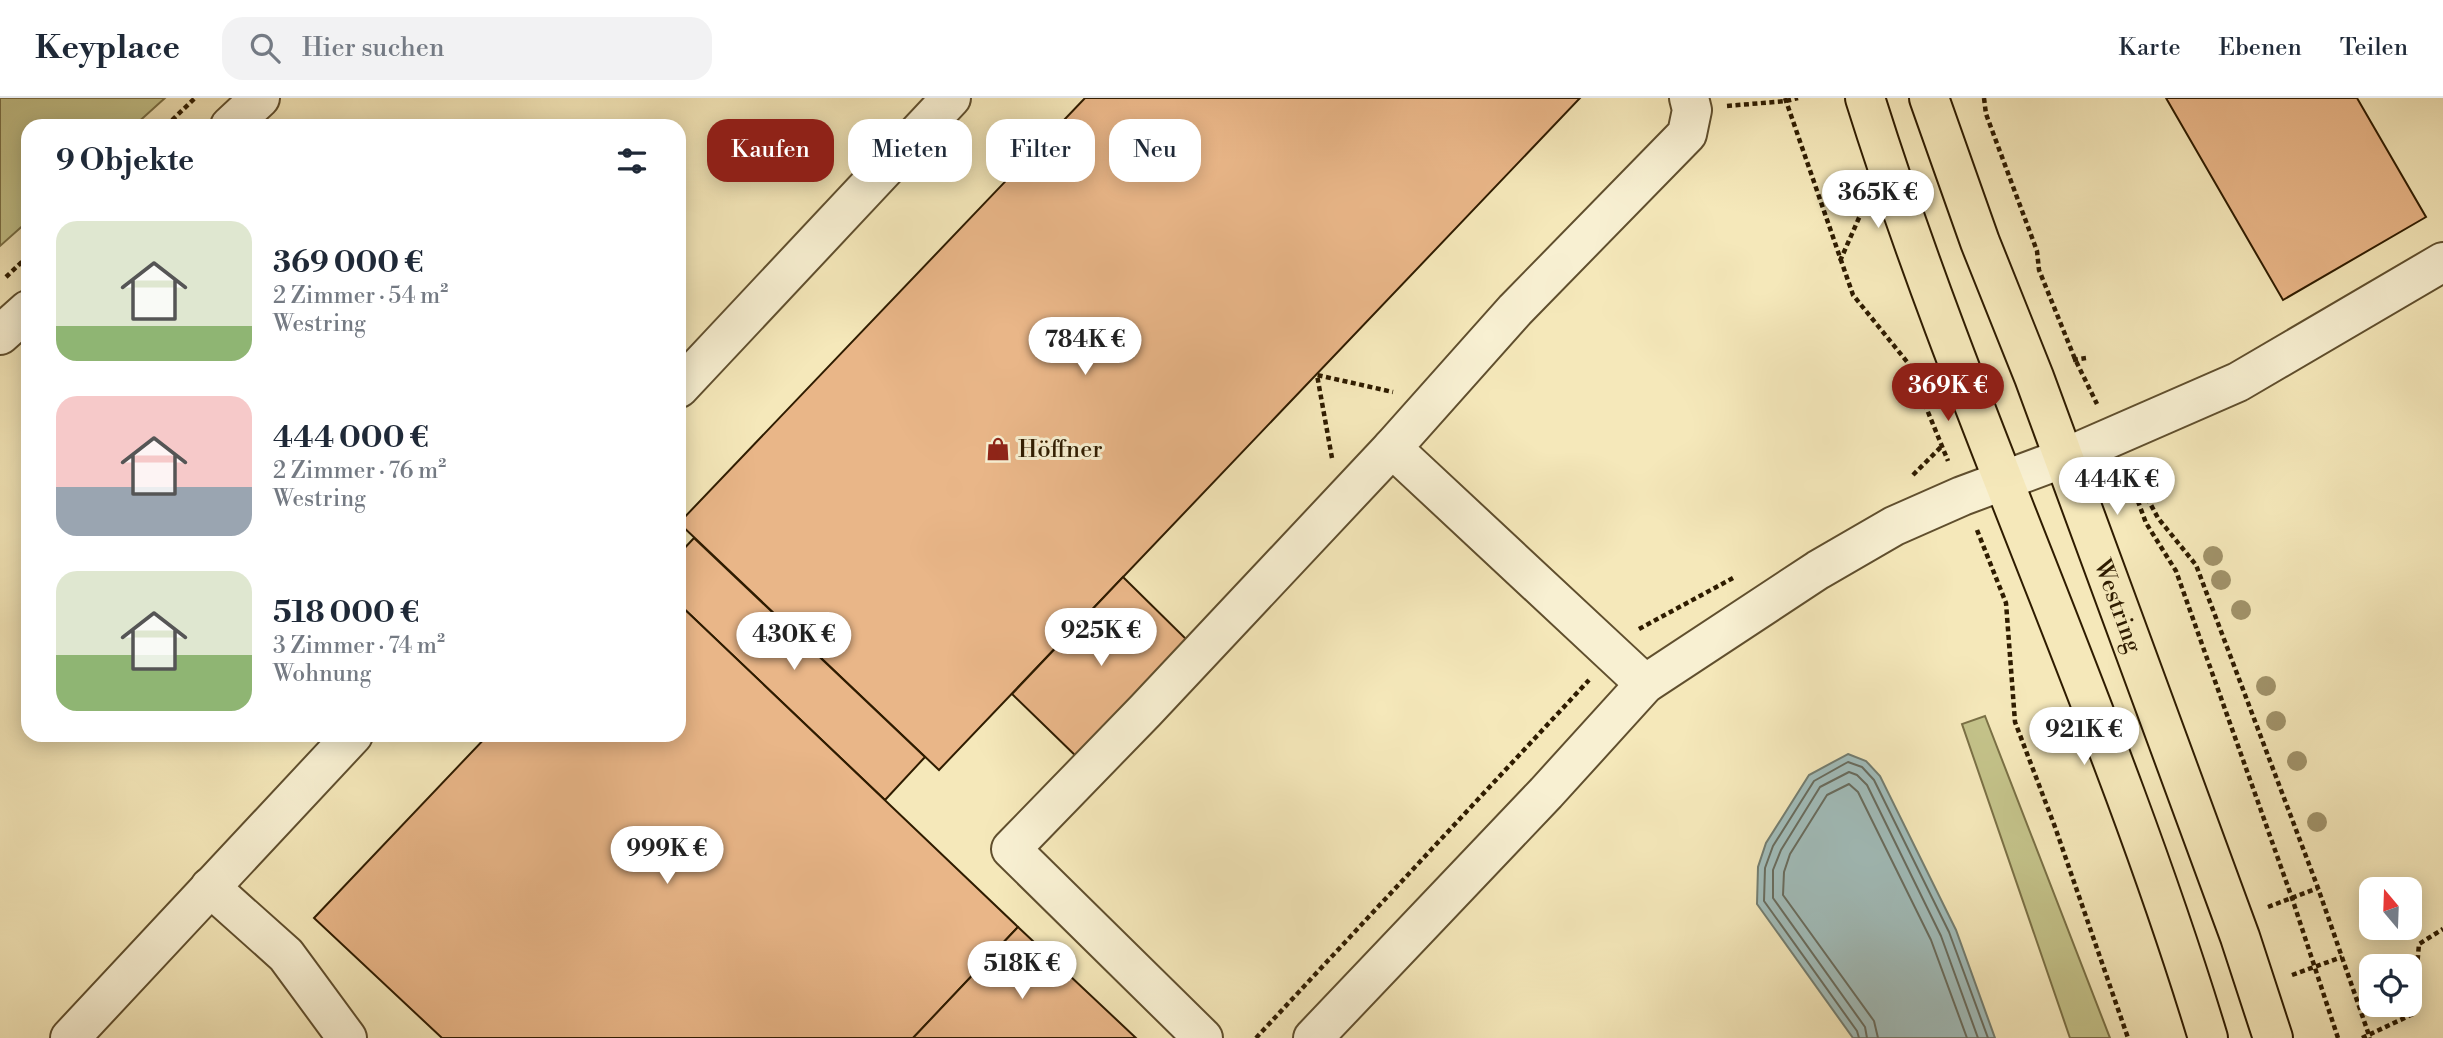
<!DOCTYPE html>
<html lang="de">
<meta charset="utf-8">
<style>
:root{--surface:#fff;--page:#f2f2f3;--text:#1f2937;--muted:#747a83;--line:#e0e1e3;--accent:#8f2418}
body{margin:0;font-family:"Libre Bodoni",serif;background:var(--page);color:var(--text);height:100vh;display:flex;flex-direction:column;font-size:26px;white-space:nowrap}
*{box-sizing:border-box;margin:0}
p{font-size:23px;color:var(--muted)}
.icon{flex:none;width:38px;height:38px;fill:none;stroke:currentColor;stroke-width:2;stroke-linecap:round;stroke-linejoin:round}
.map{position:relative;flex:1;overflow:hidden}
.side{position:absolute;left:21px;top:21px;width:665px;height:623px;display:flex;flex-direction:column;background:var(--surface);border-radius:21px;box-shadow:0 4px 18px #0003}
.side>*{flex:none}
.guide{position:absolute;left:707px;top:21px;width:665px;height:63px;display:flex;gap:14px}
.needle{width:46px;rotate:341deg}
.controls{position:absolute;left:2359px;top:779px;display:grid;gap:14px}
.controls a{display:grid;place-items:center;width:63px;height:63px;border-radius:14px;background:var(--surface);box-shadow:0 4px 18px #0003;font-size:35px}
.price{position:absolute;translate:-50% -60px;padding:0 16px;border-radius:24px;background:#fff;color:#222;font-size:23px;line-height:46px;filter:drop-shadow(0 2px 4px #0008)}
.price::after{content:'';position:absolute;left:50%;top:42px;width:21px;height:16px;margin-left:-10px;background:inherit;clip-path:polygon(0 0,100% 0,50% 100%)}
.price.selected{background:var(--accent);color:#fff}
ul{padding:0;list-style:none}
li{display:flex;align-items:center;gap:21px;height:175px;padding:0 35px}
li span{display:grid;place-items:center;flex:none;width:196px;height:140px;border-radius:21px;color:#555}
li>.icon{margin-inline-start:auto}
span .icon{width:84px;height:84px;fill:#fffc;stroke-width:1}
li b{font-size:30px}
h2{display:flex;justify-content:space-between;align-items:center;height:84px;padding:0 35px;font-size:30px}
.chip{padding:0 24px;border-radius:21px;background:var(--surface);box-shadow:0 4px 18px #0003;font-size:24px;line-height:63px}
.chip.selected{background:var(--accent);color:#fff}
header{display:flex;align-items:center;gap:42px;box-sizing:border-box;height:98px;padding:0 35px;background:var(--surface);border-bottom:2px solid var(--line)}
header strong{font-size:33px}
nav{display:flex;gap:38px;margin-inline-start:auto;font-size:24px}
.search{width:490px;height:63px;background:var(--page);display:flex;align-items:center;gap:18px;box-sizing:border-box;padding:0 24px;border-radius:21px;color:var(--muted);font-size:26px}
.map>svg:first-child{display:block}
</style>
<header>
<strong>Keyplace</strong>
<div class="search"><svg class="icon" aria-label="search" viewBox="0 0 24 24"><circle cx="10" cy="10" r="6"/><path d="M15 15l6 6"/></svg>Hier suchen</div>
<nav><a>Karte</a><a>Ebenen</a><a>Teilen</a></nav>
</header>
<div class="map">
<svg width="2443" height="940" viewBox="0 0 2443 940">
<rect width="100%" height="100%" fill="#f5e8ba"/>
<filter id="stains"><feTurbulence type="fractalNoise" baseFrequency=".00286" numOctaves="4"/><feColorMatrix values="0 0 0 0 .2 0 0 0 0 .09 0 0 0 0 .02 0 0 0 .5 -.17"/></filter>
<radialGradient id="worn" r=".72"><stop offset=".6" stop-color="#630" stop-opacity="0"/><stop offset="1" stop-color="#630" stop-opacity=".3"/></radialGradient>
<g fill="#c4c38a" stroke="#7a7045" stroke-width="2">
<polygon points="0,0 165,0 134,28 28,28 28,123 0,148"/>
<polygon points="1985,618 2110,940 2070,940 1962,626"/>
</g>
<polygon fill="#a1bdbb" stroke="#737d70" stroke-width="2" points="1848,656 1866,663 1880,678 1956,832 1995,940 1853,940 1757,806 1758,769 1766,745 1809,677"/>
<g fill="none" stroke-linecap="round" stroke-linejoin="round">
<g stroke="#686c5e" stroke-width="2">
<polyline points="1859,940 1857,933 1764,803 1765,770 1773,748 1814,683 1848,664 1862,669 1874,682 1949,834 1988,940"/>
<polyline points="1867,940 1865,929 1773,800 1773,772 1781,752 1820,689 1849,674 1857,677 1867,687 1941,838 1978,940"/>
<polyline points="1878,940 1874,923 1783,797 1784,774 1790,756 1827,697 1849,686 1858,694 1931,842 1967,940"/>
</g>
</g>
<g fill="#e9b688" stroke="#2f1c00" stroke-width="2">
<polygon points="1085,0 1580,0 939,672 679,425"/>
<polygon points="2166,0 2357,0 2426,119 2283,202"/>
<polygon points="694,440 925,659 885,702 679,506 679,456"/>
<polygon points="1123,479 1189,544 1080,662 1012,596"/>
<polygon points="679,506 1018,829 913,940 442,940 314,820 488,637 679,637"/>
<polygon points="1018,829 1136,940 913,940"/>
</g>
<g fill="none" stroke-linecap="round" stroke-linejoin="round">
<g stroke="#604f2e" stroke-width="42">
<g id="minor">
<polyline points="230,28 260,0"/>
<polyline points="0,237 28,212"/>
<polyline points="679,290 951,0"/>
<polyline points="1645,586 1392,350 1515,212 1687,36 1692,12 1689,0"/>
<polyline points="210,789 286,857 347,940"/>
<polyline points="70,940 353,637"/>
<polyline points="1203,940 1011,751 1145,613 1392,350"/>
<polyline points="1313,940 1546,695 1645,586 1818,472 1894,428 1962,398 2064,360 2238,284 2443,164"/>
</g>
</g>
<g stroke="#2f1c00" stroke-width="42">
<g id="major">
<path d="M1865 0C1965 319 2111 620 2208 940"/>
<path id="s1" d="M1929 0 1980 144 2034 279 2240 839 2273 940"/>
</g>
</g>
<g stroke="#2f1c00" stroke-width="4.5" stroke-dasharray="5 3.5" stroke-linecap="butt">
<polyline points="1785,0 1853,197 1908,265 1948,363"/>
<polyline points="1984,0 1986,16 2037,153 2039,172 2075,261 2097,306"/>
<polyline points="1727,8 1786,3 1798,0"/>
<polyline points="166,28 195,0"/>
<polyline points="1840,163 1862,113"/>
<polyline points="6,179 28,158"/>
<polyline points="2073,262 2086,260"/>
<polyline points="1332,360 1317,277 1393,294"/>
<polyline points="2131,370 2158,420 2196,467 2318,790 2370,940"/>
<polyline points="2126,371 2146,425 2176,473 2292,800 2338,940"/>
<polyline points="1913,377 1942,348"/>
<polyline points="1977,432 2006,505 2015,624 2055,729 2128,940"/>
<polyline points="1639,531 1733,480"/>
<polyline points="2268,809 2318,790"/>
<polyline points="2292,877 2342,859"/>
<polyline points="1256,940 1589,582"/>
<polyline points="2362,940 2413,916 2419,846 2443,831"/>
</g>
<use href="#minor" stroke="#f8f0d2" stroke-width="38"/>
<use href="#major" stroke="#f5e8ba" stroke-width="38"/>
</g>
<g fill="#a1936a">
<circle cx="2213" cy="458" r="10"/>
<circle cx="2221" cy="482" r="10"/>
<circle cx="2241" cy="512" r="10"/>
<circle cx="2266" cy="588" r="10"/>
<circle cx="2276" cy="623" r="10"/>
<circle cx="2297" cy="663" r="10"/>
<circle cx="2317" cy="724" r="10"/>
</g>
<defs>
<g id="shop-bare" transform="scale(1.89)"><path d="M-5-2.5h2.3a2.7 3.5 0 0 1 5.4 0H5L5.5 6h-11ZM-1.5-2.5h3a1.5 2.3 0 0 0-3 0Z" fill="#8f2418" stroke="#f8f0d2" stroke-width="2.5" paint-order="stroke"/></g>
</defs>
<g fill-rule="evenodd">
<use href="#shop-bare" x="998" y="351"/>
</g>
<g text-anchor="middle" stroke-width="6" stroke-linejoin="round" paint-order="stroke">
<g font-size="24" fill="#2f1c00" stroke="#f8f0d2" text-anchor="start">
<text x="1018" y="359">Höffner</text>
</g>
<g font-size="24" fill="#2f1c00" stroke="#f8f0d2">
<text dy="8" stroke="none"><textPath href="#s1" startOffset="542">Westring</textPath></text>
</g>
</g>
<rect width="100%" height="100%" filter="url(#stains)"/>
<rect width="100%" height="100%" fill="url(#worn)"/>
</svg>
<div class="controls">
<a><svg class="needle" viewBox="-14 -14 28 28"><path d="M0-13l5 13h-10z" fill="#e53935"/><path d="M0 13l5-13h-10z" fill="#747a83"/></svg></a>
<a><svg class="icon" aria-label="locate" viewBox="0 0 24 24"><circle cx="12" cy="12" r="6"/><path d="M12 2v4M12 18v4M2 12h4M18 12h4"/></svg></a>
</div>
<b class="price" style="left:1878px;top:132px">365K €</b>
<b class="price" style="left:1085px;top:279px">784K €</b>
<b class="price selected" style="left:1948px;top:325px">369K €</b>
<b class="price" style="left:2117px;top:419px">444K €</b>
<b class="price" style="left:1101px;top:570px">925K €</b>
<b class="price" style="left:794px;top:574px">430K €</b>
<b class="price" style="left:2084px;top:669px">921K €</b>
<b class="price" style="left:667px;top:788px">999K €</b>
<b class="price" style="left:1022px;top:903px">518K €</b>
<div class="guide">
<a class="chip selected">Kaufen</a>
<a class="chip">Mieten</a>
<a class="chip">Filter</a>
<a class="chip">Neu</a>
</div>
<section class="side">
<h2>9 Objekte<svg class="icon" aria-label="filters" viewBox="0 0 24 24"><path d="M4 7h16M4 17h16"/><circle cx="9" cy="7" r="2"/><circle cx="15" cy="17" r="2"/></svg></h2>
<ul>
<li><span style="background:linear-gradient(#dfe7d0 75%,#8fb573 0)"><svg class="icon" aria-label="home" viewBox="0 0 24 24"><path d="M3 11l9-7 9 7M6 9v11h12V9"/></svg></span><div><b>369 000 €</b><p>2 Zimmer · 54 m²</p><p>Westring</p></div></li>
<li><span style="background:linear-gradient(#f6c9c9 65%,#9aa5b1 0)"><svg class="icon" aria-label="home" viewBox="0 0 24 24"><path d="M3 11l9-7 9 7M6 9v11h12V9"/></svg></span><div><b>444 000 €</b><p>2 Zimmer · 76 m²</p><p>Westring</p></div></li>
<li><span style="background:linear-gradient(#dfe7d0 60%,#8fb573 0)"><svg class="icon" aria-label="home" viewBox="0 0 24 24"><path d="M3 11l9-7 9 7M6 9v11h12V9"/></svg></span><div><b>518 000 €</b><p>3 Zimmer · 74 m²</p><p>Wohnung</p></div></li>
</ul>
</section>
</div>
